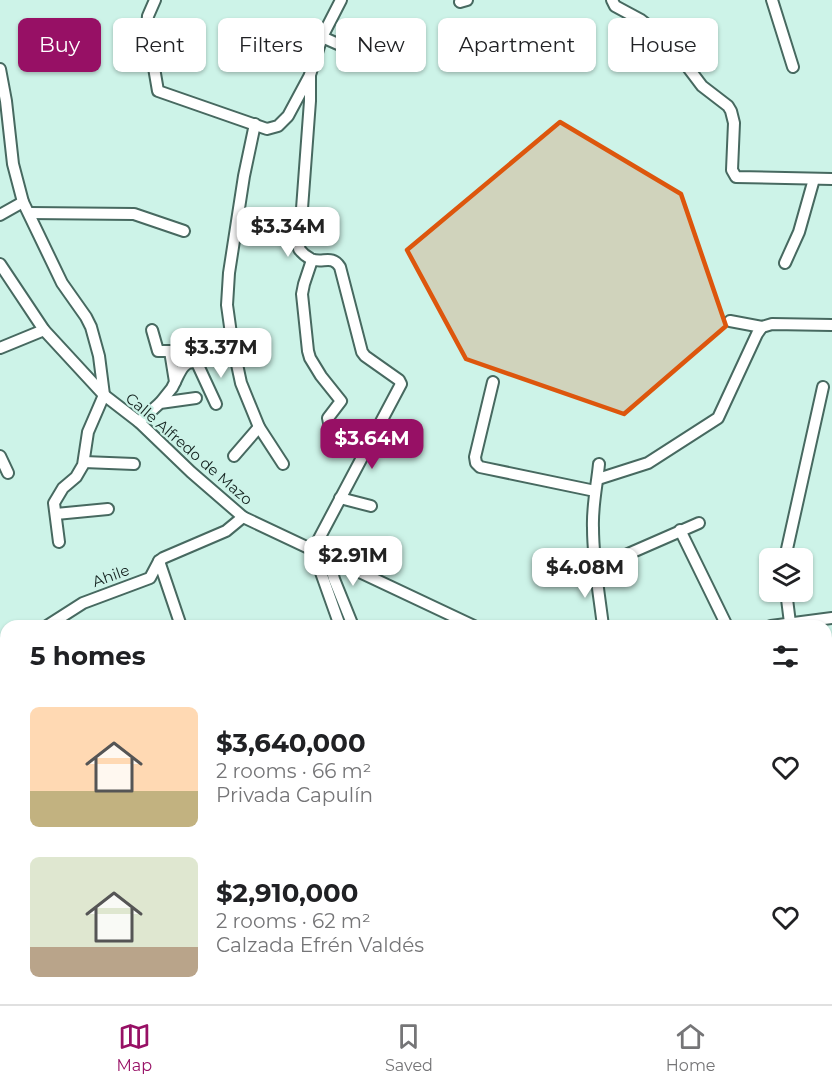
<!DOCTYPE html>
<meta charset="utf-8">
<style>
:root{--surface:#fff;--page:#f2f2f2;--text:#202124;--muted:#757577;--line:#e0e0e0;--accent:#971065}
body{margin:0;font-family:Montserrat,sans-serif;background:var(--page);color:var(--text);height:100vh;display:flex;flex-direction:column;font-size:22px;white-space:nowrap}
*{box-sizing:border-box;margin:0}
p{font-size:20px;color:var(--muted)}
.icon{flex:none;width:33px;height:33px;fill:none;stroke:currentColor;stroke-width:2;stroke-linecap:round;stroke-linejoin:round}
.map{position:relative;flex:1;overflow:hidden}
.side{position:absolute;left:0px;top:620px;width:832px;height:386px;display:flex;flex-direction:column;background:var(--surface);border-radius:18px 18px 0 0;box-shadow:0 2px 4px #0004}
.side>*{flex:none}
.hud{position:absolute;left:18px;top:18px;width:796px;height:54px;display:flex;gap:12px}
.controls{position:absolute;left:759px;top:548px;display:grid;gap:12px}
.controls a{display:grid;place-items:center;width:54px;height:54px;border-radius:9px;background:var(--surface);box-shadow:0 2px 4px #0004;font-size:30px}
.price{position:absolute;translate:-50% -51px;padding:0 14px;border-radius:12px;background:#fff;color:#222;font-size:20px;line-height:39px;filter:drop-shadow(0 2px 3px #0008)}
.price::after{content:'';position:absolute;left:50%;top:36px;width:18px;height:14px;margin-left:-9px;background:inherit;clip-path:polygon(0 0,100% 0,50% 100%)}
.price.current{background:var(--accent);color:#fff}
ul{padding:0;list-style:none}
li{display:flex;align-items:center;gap:18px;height:150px;padding:0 30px}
li span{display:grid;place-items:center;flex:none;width:168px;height:120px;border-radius:9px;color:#555}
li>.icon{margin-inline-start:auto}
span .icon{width:72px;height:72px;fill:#fffc;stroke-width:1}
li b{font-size:26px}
h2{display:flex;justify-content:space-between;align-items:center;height:72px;padding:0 30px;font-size:26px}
.pill{padding:0 21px;border-radius:9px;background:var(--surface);box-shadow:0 2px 4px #0004;font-size:21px;line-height:54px}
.pill.current{background:var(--accent);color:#fff}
.dock{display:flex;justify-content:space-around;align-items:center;height:84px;border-top:2px solid var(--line);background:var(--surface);font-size:16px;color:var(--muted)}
.dock a{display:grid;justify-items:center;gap:3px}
.dock .current{color:var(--accent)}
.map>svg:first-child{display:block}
</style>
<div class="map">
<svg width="832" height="1004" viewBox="0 0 832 1004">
<rect width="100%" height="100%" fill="#cdf3e8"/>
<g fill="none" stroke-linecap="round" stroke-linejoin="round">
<g stroke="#476960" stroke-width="14">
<g id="minor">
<polyline points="155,0 148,16 147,27 158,91 267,129 278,126 288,116 310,75 322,37 341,0"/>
<polyline points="612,0 615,6 641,20 668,41 702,86 728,106 731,111 734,123 732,170 736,177 832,179"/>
<polyline points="772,0 793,67"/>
<polyline points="460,2 467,0"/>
<polyline points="322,37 365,56"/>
<polyline points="0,69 6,101 13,164 23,202 62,283 86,317 91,327 99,356 104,395 88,432 83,465 76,477 63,488 54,503 59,542"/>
<path d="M310 75V101L299 249C302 253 307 257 311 259 322 264 332 254 340 267L362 352 365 356 399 380 401 384 313 550"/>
<polyline points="255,124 244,176 229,273 227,305 232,341 241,383 259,427 283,464"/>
<polyline points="29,213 134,214 184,231"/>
<polyline points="0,215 23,202"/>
<polyline points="312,260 304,284 302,294 308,351 310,358 321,376 341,401 328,418 329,423 365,453"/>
<polyline points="785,263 799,232 814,179"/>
<polyline points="0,264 44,330 104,395 139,422 191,472 243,517 474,626"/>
<polyline points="730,321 762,327"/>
<polyline points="152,330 158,351 170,351 175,382 172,388 160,403"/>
<polyline points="0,348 44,330"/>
<path d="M175 382C180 372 184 359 197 363L216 404"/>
<polyline points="493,382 475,457 476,463 480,467 595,491"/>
<polyline points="139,422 160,403 196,398"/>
<polyline points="0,456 8,473"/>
<polyline points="234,456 259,427"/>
<polyline points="84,462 134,464"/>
<path d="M599 464C597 485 592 506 593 528 593 561 599 593 603 626"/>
<polyline points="598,479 648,463 718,418 757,334 762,327 772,324 832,325"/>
<polyline points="340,498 371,506"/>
<polyline points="56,514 108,509"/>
<polyline points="680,530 727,626"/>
<polyline points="313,550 340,626"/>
<polyline points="573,555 594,555"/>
<polyline points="328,557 334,579 353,626"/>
<polyline points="785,558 823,387"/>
<polyline points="159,561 181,626"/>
<polyline points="596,568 699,523"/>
<polyline points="786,591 790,623"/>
<polyline points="47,626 83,603 150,578 159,561 163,558 226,531 243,517"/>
<polyline points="771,626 832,618"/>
<polyline points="0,657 6,652"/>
<polyline points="0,751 6,760"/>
<polyline points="826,900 832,904"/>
<polyline points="0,914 6,915"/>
<polyline points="58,999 60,1004"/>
<polyline points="191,999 193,1004"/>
<polyline points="396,999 422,1004"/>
<polyline points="524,999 527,1004"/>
<polyline points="545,999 548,1004"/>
<polyline points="624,999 656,1004"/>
<polyline points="758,1004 759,999"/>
</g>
</g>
<use href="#minor" stroke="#fff" stroke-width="10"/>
</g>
<path fill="#dd560d" fill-opacity="0.2" stroke="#dd560d" stroke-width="4.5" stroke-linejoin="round" d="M560 122 681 194 726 326 624 414 466 359 407 250Z"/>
<g text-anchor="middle" stroke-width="4.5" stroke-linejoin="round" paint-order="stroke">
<g font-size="15" fill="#13211e" stroke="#cdf3e8">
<text transform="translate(189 449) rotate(41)" y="5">Calle Alfredo de Mazo</text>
<text transform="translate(111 576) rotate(-20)" y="5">Ahile</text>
</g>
</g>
</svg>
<div class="controls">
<a><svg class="icon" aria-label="layers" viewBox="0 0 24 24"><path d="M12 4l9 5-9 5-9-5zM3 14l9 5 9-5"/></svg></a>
</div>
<b class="price" style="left:288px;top:258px">$3.34M</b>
<b class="price" style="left:221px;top:379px">$3.37M</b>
<b class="price current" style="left:372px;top:470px">$3.64M</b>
<b class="price" style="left:353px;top:587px">$2.91M</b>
<b class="price" style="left:585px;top:599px">$4.08M</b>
<div class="hud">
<a class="pill current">Buy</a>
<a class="pill">Rent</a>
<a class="pill">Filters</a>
<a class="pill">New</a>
<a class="pill">Apartment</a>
<a class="pill">House</a>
</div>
<section class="side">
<h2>5 homes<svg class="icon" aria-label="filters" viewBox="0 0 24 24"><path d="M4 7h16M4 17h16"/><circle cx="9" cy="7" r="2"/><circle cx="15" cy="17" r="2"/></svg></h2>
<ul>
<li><span style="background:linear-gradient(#ffd9b3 70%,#c2b280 0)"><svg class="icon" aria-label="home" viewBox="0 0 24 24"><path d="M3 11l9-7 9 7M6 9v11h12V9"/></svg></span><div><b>$3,640,000</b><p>2 rooms · 66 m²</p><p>Privada Capulín</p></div><svg class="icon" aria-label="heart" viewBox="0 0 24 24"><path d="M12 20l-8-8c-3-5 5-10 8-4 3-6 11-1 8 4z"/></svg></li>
<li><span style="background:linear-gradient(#dfe7d0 75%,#b9a48a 0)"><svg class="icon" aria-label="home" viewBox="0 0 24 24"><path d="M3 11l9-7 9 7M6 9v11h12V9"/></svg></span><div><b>$2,910,000</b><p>2 rooms · 62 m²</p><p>Calzada Efrén Valdés</p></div><svg class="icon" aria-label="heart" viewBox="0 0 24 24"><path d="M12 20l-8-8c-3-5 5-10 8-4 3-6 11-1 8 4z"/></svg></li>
</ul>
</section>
</div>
<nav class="dock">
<a class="current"><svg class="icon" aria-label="map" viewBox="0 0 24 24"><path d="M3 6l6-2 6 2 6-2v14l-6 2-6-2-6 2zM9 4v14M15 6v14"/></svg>Map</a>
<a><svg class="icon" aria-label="saved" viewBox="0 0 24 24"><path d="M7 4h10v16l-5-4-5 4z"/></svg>Saved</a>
<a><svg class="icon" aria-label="home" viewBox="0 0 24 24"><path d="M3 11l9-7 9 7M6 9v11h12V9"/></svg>Home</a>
</nav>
